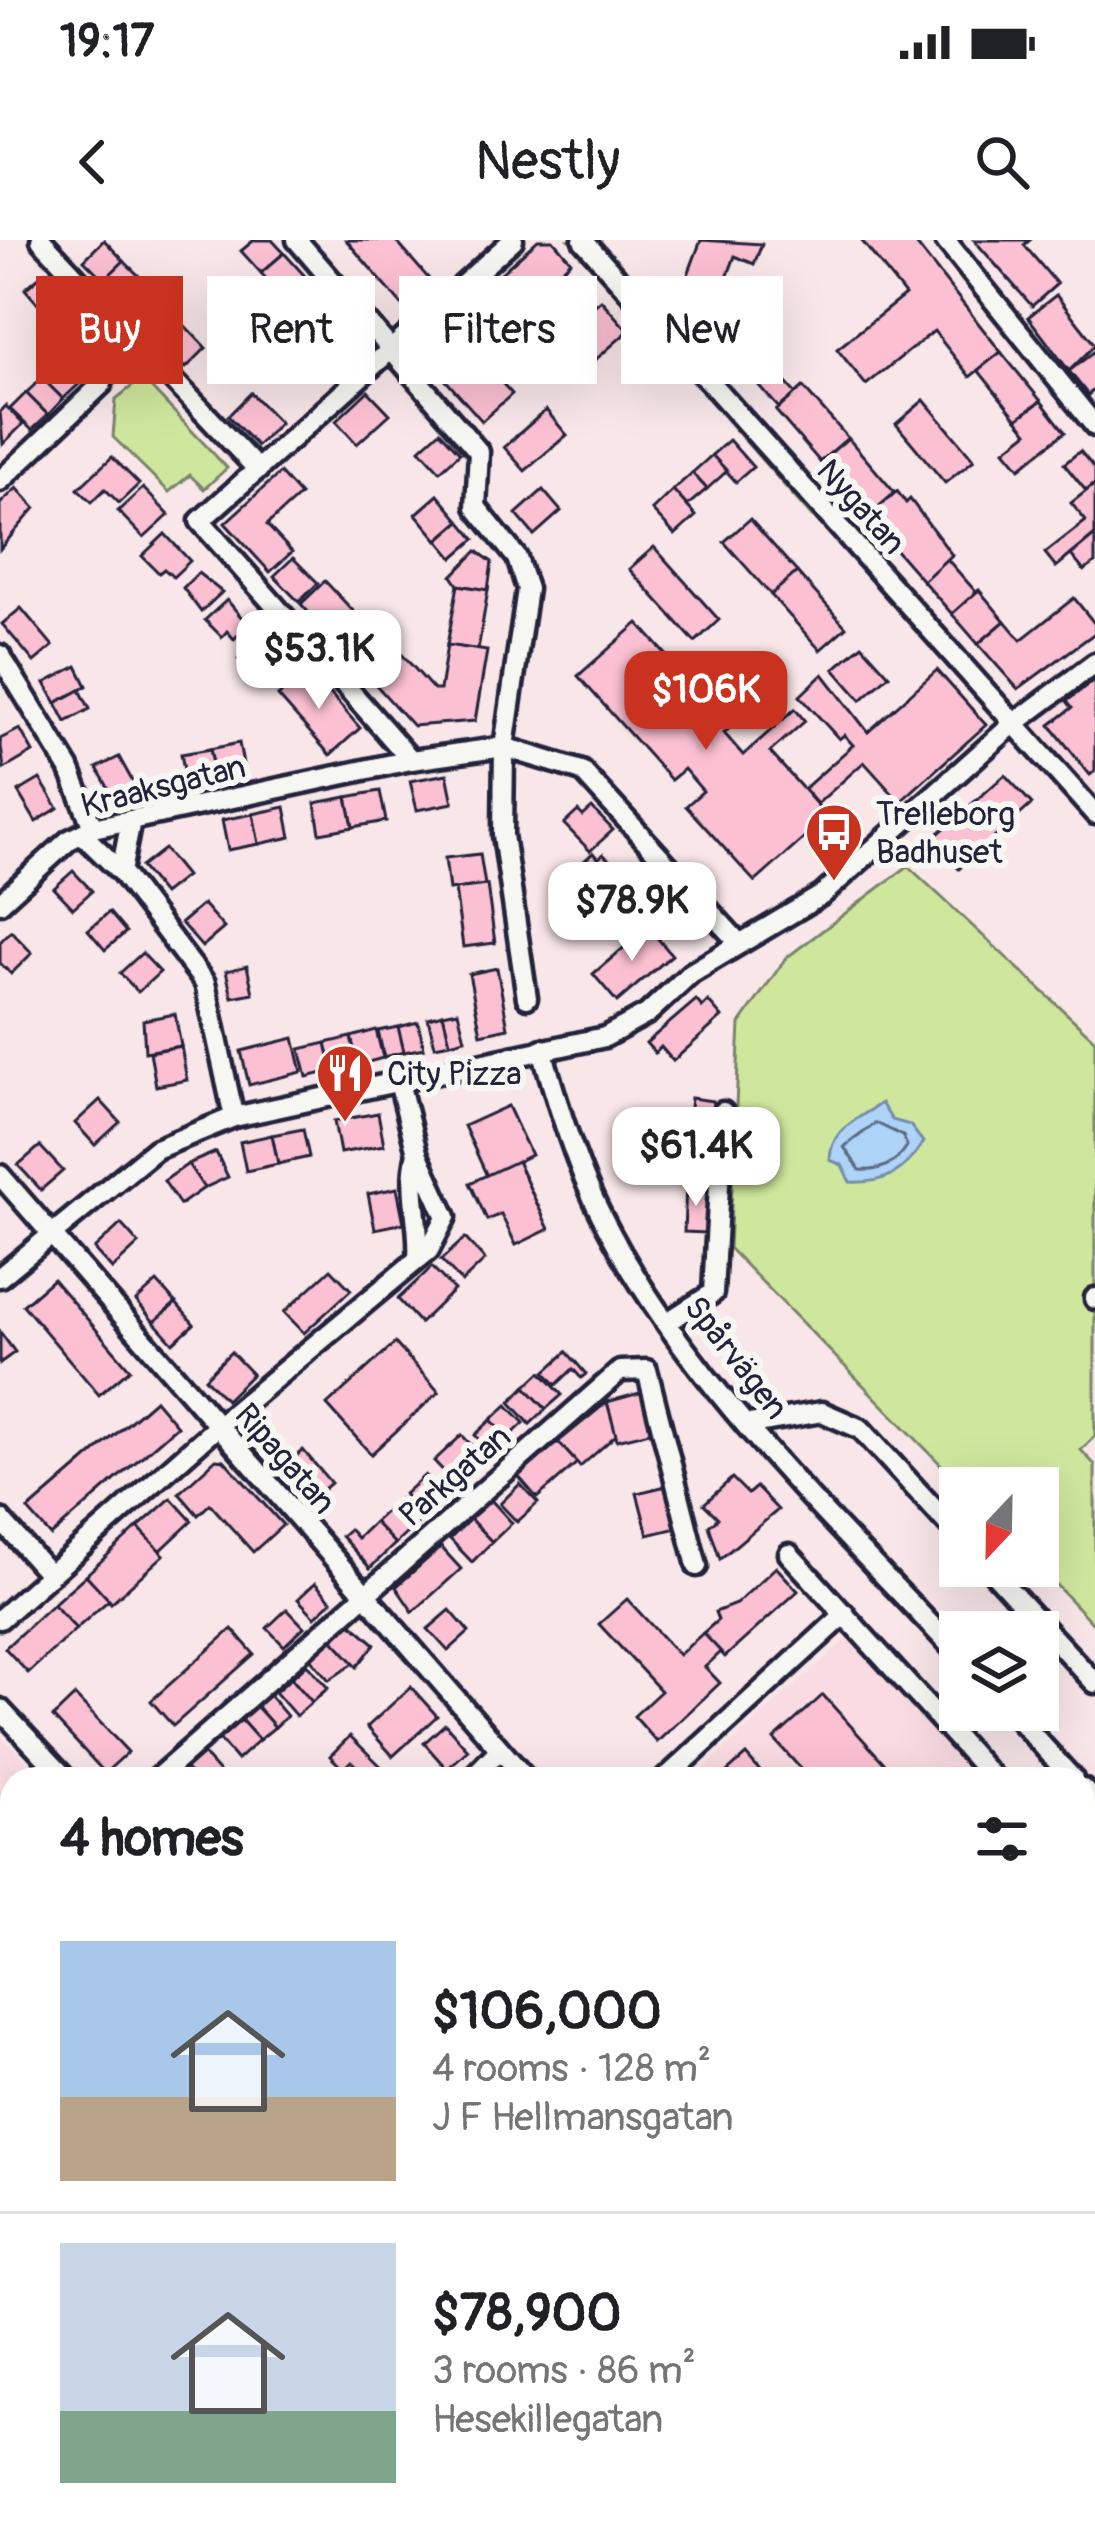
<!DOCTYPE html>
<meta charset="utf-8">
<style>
:root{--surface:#fff;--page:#f2f2f2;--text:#202124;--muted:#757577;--line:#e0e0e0;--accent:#c8321e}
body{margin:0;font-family:Pangolin,sans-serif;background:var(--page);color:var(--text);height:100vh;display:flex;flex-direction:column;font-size:45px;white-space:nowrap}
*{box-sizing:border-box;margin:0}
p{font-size:39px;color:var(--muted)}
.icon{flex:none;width:66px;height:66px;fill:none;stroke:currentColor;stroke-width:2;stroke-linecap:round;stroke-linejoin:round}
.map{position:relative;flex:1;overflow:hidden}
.panel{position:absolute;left:0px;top:1527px;width:1095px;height:771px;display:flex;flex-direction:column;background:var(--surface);border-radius:36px 36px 0 0;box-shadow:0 12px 48px #0002}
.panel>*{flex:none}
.banner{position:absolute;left:36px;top:36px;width:1023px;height:108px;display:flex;gap:24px}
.needle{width:78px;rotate:202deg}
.controls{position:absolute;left:939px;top:1227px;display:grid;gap:24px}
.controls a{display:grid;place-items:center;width:120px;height:120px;border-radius:0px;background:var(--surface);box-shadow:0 12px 48px #0002;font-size:60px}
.price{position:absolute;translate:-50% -102px;padding:0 27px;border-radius:24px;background:#fff;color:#222;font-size:39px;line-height:78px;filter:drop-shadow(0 3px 6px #0008)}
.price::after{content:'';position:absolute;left:50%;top:72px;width:36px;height:27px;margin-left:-18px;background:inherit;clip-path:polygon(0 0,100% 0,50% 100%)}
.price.on{background:var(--accent);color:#fff}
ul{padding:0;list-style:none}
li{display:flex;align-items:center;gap:36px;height:300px;padding:0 60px}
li+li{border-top:3px solid var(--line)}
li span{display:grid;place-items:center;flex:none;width:336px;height:240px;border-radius:0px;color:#555}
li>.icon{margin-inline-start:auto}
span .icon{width:144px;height:144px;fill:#fffc;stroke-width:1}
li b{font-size:51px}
h2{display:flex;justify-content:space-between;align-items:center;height:144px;padding:0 60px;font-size:51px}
.tag{padding:0 42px;border-radius:0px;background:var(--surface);box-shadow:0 12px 48px #0002;font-size:42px;line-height:108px}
.tag.on{background:var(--accent);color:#fff}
.status{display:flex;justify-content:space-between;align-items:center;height:84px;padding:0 60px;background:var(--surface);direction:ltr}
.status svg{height:33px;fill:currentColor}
header{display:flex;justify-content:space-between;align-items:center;height:156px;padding:0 60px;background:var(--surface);font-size:54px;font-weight:600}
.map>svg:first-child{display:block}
</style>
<div class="status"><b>19:17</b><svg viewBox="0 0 49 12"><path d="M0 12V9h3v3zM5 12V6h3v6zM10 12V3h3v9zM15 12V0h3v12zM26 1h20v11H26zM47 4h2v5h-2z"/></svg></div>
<header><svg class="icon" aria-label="back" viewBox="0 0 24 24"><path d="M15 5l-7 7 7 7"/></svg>Nestly<svg class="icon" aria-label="search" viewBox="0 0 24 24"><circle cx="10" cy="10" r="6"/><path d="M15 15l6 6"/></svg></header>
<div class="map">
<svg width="1095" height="2297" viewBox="0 0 1095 2297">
<rect width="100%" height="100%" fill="#f8e6e8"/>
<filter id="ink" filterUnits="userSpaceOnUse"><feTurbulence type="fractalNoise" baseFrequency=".00833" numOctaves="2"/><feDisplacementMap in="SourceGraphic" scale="24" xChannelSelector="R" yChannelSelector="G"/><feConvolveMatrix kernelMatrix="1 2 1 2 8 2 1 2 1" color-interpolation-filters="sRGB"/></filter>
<g filter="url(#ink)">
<g fill="#f9dbe1">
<polygon points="1095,436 1095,554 1032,484"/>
<polygon points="849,1397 978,1539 692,1539"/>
<polygon points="0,1495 42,1539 12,1539 12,2023 7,2028 0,2022"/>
<polygon points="1083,1653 1095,1667 1095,1867 1083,1869"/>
<polygon points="0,2114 12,2125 12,2286 166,2286 178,2297 0,2297"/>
</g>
<g fill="#cfe79d" stroke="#78846c" stroke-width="3">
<polygon points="569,0 597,0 831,263 812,277"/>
<polygon points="142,138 227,228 204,249 190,235 169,252 113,197 116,159"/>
<polygon points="908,626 1095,800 1095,1196 1081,1210 1095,1225 1095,1386 1038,1326 1038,1248 964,1248 729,1008 740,784 786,718"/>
<polygon points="452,2286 565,2286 565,2297 443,2297"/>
</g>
<path fill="#add3f6" stroke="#758cab" stroke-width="3" d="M881 863 892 880 910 885 923 902C905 932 886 944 850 942L842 925 830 920C830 888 858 880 881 863Z"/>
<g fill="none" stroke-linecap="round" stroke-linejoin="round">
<path stroke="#5a6986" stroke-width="3" d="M876 883 903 896 907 906C897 923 880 932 860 930L844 907Z"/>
</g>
<g fill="#fbc0d2" stroke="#22223b" stroke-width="3">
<polygon points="104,0 124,21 104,40 84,20"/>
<polygon points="254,0 272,0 284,13 261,33 241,11"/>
<polygon points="346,0 395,0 430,40 402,65"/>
<polygon points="538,0 553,0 571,21 472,110 512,154 482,181 417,108"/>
<polygon points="701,0 762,4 754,24 735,16 720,57 742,81 714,106 677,64"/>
<polygon points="861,0 913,0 1001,112 970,137 934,91 866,145 837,109 905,55"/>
<polygon points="974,0 1030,0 1024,5 1057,44 1032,66"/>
<polygon points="284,13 304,35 281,56 261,33"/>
<polygon points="124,21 144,41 124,60 104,40"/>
<polygon points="45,32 57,47 38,64 25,49"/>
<polygon points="1056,55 1095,105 1069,131 1028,77"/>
<polygon points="601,60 628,91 568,144 540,112"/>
<polygon points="172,72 206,108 186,128 151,93"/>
<polygon points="342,82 362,103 330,132 310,111"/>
<polygon points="736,86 796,154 779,168 719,101"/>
<polygon points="96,88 115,108 83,139 64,119"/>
<polygon points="1095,111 1095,149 1088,155 1069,131"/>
<polygon points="1001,112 1041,161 1017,179 978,130"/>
<polygon points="58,122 79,144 63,159 42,138"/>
<polygon points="42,138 63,159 48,175 26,153"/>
<polygon points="803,147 848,198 820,222 776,171"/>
<polygon points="368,151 390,174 357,204 336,181"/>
<polygon points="26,153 48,175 32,190 10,169"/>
<polygon points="251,153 280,183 257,206 228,176"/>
<polygon points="924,160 974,220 945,243 896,184"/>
<polygon points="1041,161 1065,192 1020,228 1005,210 1028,192 1017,179"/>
<polygon points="6,166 23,184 3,204 0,172"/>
<polygon points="546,170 567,195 525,231 504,207"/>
<polygon points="440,191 460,213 440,231 420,209"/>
<polygon points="848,198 895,253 867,277 820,222"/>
<polygon points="729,200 753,227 736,242 712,215"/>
<polygon points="1080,211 1095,229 1095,244 1086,251 1064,224"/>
<polygon points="712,215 727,231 707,249 692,233"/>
<polygon points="112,217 139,244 119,263 105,249 92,262 78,249"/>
<polygon points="280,233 300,255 267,285 292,312 270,332 225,283"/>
<polygon points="692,233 707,249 687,266 673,250"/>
<polygon points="1095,244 1095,295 1056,327 1045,313 1086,281 1071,263"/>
<polygon points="17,248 35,268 0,309 0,264"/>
<polygon points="143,248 169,275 144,298 118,271"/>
<polygon points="543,250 561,271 534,295 516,274"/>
<polygon points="673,250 696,276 675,295 652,270"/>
<polygon points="897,251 906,263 910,259 952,315 923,341 867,277"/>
<polygon points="438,255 460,281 438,300 416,274"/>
<polygon points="750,279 797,332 771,355 724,302"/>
<polygon points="460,281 475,299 453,318 438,300"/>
<polygon points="165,294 190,321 173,337 164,329 159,333 142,316"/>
<polygon points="1095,295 1095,323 1084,331 1071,315"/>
<polygon points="654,307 719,380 695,402 629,329"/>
<polygon points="477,311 492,322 488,350 458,345 452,336"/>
<polygon points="293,318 318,343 299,362 274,336"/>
<polygon points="947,319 976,352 952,374 923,341"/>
<polygon points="797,332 846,387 820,410 771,355"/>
<polygon points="198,333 222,352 201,372 183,348"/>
<polygon points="325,341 354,372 329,395 301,364"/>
<polygon points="458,345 488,350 478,410 447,405"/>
<polygon points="979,350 1005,381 978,404 952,374"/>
<polygon points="1074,358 1095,384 1095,393 1018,449 978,404 1005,381 1021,400"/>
<polygon points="227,360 248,385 234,399 227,391 222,397 205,380"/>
<polygon points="21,368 53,406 34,422 2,384"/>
<polygon points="354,372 382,403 358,425 329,395"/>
<polygon points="638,383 731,487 724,493 743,515 795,469 805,481 770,512 828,577 755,642 686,566 703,551 684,529 671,540 578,436"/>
<polygon points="260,398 285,424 263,445 238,419"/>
<polygon points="388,399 434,450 440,450 447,405 487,411 475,481 413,486 358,425"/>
<polygon points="862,405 889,435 861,460 834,429"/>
<polygon points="77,426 87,446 56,463 45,443"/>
<polygon points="309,429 360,488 330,515 278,456"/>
<polygon points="937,430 986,485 900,562 864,522 817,564 804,549 853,505 844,495 839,499 800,456 823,434 868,492"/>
<polygon points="1095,439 1095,531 1090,535 1050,485 1072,468 1067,461"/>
<polygon points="80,450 90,469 66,482 56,463"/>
<polygon points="20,489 33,512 4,529 0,499"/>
<polygon points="239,503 245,535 216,540 210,509"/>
<polygon points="210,509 216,540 187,546 181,514"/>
<polygon points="119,517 134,544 113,556 97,528"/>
<polygon points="447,534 453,563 417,570 410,541"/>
<polygon points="1005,535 1032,564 959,629 932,599"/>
<polygon points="40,539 58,568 36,582 18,552"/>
<polygon points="380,551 386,581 353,587 347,557"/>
<polygon points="347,557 353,587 320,593 315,563"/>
<polygon points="285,567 291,597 259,604 253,574"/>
<polygon points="592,568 613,590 590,611 564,584 578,571 583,576"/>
<polygon points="253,574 259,604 228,610 222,580"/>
<polygon points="164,609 186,636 163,654 141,627"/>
<polygon points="593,613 598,619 603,614 616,627 596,653 574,630"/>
<polygon points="480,614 485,645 449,650 445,618"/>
<polygon points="73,631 92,651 73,668 54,648"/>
<polygon points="487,645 495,703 463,707 455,649"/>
<polygon points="203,664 224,688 202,707 181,683"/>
<polygon points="109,672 126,692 105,710 88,690"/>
<polygon points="648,687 672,715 617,762 593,734"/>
<polygon points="11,691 32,713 11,734 0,723 0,702"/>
<polygon points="142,713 160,732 138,752 120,733"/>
<polygon points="247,726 253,753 232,757 226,731"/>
<polygon points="497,728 508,788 481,794 469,734"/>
<polygon points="696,760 702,767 708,761 722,777 673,821 661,807 655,813 646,803"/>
<polygon points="458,771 465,799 450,803 443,774"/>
<polygon points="175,774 181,806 145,812 143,780"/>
<polygon points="443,774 450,803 435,806 428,778"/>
<polygon points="418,782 424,808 404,812 398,787"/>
<polygon points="398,787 404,812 384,817 378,791"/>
<polygon points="376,790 383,818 358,825 351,797"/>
<polygon points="351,797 358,825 332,831 326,803"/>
<polygon points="294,798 302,832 249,845 241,811"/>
<polygon points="326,803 332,831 307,837 300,809"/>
<polygon points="181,806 187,840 156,846 150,812"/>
<polygon points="691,858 713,861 710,890 688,888"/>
<polygon points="100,860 120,882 95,905 75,883"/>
<polygon points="508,866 531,915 487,936 464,886"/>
<polygon points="378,873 384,905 340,913 334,881"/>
<polygon points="303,889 309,917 278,924 272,895"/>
<polygon points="686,892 706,893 704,935 684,934"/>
<polygon points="272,895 278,924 246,931 240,902"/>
<polygon points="40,906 63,931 41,950 18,925"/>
<polygon points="216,912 228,937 204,948 188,924"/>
<polygon points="517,921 549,989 516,1005 501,974 487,980 470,943"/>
<polygon points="188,924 204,948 180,965 164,941"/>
<polygon points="686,945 708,946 706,993 684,992"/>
<polygon points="397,948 404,983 375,989 368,954"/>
<polygon points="121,984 139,1004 112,1029 94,1009"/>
<polygon points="465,998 485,1020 462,1042 441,1020"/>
<polygon points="432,1027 454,1050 420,1083 398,1059"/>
<polygon points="331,1029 351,1050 304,1093 284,1072"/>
<polygon points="53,1039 130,1129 99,1155 23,1065"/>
<polygon points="157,1042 176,1063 154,1082 136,1061"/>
<polygon points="176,1063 194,1084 173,1103 154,1082"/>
<polygon points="0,1092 15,1112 0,1123"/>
<polygon points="395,1103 439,1152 371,1214 327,1165"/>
<polygon points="231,1112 252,1134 226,1160 205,1138"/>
<polygon points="567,1112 586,1134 581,1138 573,1129 556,1145 545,1132"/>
<polygon points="541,1132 562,1155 546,1169 525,1147"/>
<polygon points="525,1147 546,1169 530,1184 510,1162"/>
<polygon points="643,1152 654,1191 617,1200 607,1162"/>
<polygon points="155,1160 177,1186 51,1296 28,1270"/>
<polygon points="607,1162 616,1195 580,1227 558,1202"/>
<polygon points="507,1165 524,1183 508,1198 491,1180"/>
<polygon points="491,1180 508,1198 492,1213 475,1195"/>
<polygon points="462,1195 483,1218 456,1244 434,1221"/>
<polygon points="558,1202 577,1223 537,1258 518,1236"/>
<polygon points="303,1210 331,1243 310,1261 282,1228"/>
<polygon points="216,1219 224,1220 283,1285 253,1312 210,1264 198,1275 179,1253"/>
<polygon points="425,1235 445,1256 424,1276 404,1254"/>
<polygon points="732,1238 748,1254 756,1247 778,1270 720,1319 709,1286 718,1278 704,1264"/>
<polygon points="520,1244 538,1263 517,1282 500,1264"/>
<polygon points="666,1246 677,1288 648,1295 637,1253"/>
<polygon points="171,1258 192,1281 160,1311 138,1287"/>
<polygon points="399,1259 420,1281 395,1304 374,1282"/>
<polygon points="491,1260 512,1283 492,1302 470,1279"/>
<polygon points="470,1279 492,1302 472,1322 450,1299"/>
<polygon points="374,1282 395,1304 370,1328 341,1296 349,1289 357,1298"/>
<polygon points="138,1287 164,1315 111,1363 86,1335"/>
<polygon points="441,1307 461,1329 413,1372 396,1347"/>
<polygon points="776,1327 798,1351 725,1417 703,1393 718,1380 715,1372 736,1364"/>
<polygon points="86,1335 109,1360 76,1389 53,1364"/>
<polygon points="315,1343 332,1361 315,1377 298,1359"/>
<polygon points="627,1359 679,1415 703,1393 721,1412 705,1427 720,1443 657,1502 634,1476 661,1451 599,1384"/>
<polygon points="53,1364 76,1389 28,1433 5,1408"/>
<polygon points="287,1369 304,1387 284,1406 267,1388"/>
<polygon points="450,1370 469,1392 448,1411 428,1389"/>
<polygon points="351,1383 375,1404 357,1427 332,1399"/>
<polygon points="232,1389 254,1414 173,1486 151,1461"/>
<polygon points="332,1399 354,1423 329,1440 310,1418"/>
<polygon points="307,1424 328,1448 312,1462 291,1438"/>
<polygon points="291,1438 312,1462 296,1476 275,1452"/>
<polygon points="411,1447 437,1476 393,1516 367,1487"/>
<polygon points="269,1455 287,1476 275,1487 256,1466"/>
<polygon points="823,1455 886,1525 870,1539 810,1539 774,1499"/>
<polygon points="75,1456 128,1512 105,1533 53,1477"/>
<polygon points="256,1466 275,1487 259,1500 241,1480"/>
<polygon points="241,1480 259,1500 237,1520 219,1499"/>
<polygon points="445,1484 468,1510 447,1529 424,1503"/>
<polygon points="350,1496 394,1539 369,1539 351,1521 343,1529 330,1516"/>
<polygon points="203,1514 219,1532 210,1539 194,1539 186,1529"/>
<polygon points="746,1515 767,1539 719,1539"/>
<polygon points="1095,1708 1095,1773 1083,1775 1083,1709"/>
<polygon points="12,1798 12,1847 0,1860 0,1811"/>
<polygon points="12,1889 12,1958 0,1971 0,1902"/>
<polygon points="1086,1971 1095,1988 1083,2002 1083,1975"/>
<polygon points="1095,1988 1095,2015 1085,2026 1083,2002"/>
<polygon points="1095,2165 1095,2211 1088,2219 1083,2179"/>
<rect x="611" y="2286" width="30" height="11"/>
<polygon points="850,2286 863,2286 874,2297 847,2297 843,2293"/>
<polygon points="863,2286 890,2286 893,2289 885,2297 874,2297"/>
<polygon points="958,2286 980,2286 989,2295 964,2297"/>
</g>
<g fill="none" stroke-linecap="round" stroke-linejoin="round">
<g stroke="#22223b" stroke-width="27">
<g id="minor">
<polyline points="41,0 258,230"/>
<polyline points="297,0 479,212 476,267 517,318 527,349 504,507 503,595 527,758"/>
<polyline points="583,0 1095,574"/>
<polyline points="945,0 1095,186"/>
<polyline points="0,241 102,144"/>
<polyline points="0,415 69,528 93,588"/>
<polyline points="411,520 200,281 513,0"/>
<polyline points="82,594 121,632 205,743 234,877"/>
<polyline points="121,632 131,580"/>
<polyline points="0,663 69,600 93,588 411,520 504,507 582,531 738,702"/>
<path d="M542 809C554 853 568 898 585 940 660 1118 830 1276 960 1416"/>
<path d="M417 913C407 951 421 982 418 1019"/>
<polyline points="0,935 526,1539"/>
<polyline points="0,1037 156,909 234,877 605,797 647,774 691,733 822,655 1012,485 1095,423"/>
<polyline points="1095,1058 1095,1059"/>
<polyline points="669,1081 713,1053 723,872"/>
<polyline points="750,1184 822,1172 861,1189 960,1297"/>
<polyline points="0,1279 50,1335"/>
<polyline points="789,1314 994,1539"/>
<polyline points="987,1326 1095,1443"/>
<polyline points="0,1379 219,1185 429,1010 446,977 417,913 399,842"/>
<polyline points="0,1469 66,1539"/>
<polyline points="1010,1470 1073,1539"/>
<polyline points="156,1539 620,1131 647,1130 697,1326"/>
<polyline points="471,1539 499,1510"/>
<polyline points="665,1539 845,1374"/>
<polyline points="1083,1549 1095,1562"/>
<polyline points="1083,1638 1095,1651"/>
<polyline points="1083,1880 1095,1878"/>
<polyline points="1083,2039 1095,2050"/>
<polyline points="1083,2136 1095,2125"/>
<polyline points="1083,2246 1095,2256"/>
<polyline points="83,2297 88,2286"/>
<polyline points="118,2297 121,2286"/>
<polyline points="575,2297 575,2286"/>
<polyline points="911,2297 923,2286"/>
</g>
</g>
<g stroke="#22223b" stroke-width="33">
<g id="major">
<polyline points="0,2061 12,2072"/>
<polyline points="239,2286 252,2297"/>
</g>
</g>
<use href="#minor" stroke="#f6f6f2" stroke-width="18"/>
<use href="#major" stroke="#f6f6f2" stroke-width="24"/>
</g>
</g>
<defs>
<g id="bus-pin" transform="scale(3)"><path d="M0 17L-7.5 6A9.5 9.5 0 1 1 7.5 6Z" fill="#c8321e" stroke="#f6f6f2"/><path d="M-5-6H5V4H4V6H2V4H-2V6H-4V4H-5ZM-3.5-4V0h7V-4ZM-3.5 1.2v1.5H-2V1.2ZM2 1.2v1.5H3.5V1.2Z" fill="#fff"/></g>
<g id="restaurant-pin" transform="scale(3)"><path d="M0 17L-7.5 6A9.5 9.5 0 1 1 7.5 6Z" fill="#c8321e" stroke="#f6f6f2"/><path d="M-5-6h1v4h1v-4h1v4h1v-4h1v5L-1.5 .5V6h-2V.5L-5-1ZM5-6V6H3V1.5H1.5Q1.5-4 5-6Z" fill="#fff"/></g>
</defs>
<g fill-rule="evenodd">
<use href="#bus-pin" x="834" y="592"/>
<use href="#restaurant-pin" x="345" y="833"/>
</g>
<g text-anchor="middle" stroke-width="12" stroke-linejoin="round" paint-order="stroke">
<g font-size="33" fill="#22223b" stroke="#f6f6f2">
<text transform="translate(862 266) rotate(48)" y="12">Nygatan</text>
<text transform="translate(163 545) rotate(-14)" y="12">Kraaksgatan</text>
<text transform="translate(737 1117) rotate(52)" y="12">Spårvägen</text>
<text transform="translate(286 1218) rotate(49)" y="12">Ripagatan</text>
<text transform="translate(454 1235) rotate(-41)" y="12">Parkgatan</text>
</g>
<g font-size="33" fill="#22223b" stroke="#f6f6f2" text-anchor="start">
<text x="876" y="585">Trelleborg<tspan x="876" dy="38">Badhuset</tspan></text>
<text x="387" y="845">City Pizza</text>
</g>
</g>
</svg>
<div class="controls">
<a><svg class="needle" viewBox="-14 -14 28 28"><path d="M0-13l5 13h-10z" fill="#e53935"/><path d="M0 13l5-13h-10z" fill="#757577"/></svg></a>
<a><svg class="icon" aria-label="layers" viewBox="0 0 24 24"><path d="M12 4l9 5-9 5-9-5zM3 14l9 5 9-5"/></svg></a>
</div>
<b class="price" style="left:319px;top:472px">$53.1K</b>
<b class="price on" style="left:706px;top:513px">$106K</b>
<b class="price" style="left:632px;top:724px">$78.9K</b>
<b class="price" style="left:696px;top:969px">$61.4K</b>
<div class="banner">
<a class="tag on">Buy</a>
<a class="tag">Rent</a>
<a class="tag">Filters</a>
<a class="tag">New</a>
</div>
<section class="panel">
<h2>4 homes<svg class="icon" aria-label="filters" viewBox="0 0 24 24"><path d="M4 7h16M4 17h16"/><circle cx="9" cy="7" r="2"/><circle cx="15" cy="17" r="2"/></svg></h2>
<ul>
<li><span style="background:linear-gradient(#a9c7e8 65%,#b9a48a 0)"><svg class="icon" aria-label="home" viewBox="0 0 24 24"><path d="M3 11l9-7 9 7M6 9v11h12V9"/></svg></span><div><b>$106,000</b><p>4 rooms · 128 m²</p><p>J F Hellmansgatan</p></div></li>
<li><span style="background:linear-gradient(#c9d6e8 70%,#7fa58c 0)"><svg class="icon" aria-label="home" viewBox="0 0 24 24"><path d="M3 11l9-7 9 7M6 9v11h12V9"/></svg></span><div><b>$78,900</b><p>3 rooms · 86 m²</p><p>Hesekillegatan</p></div></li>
</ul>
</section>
</div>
